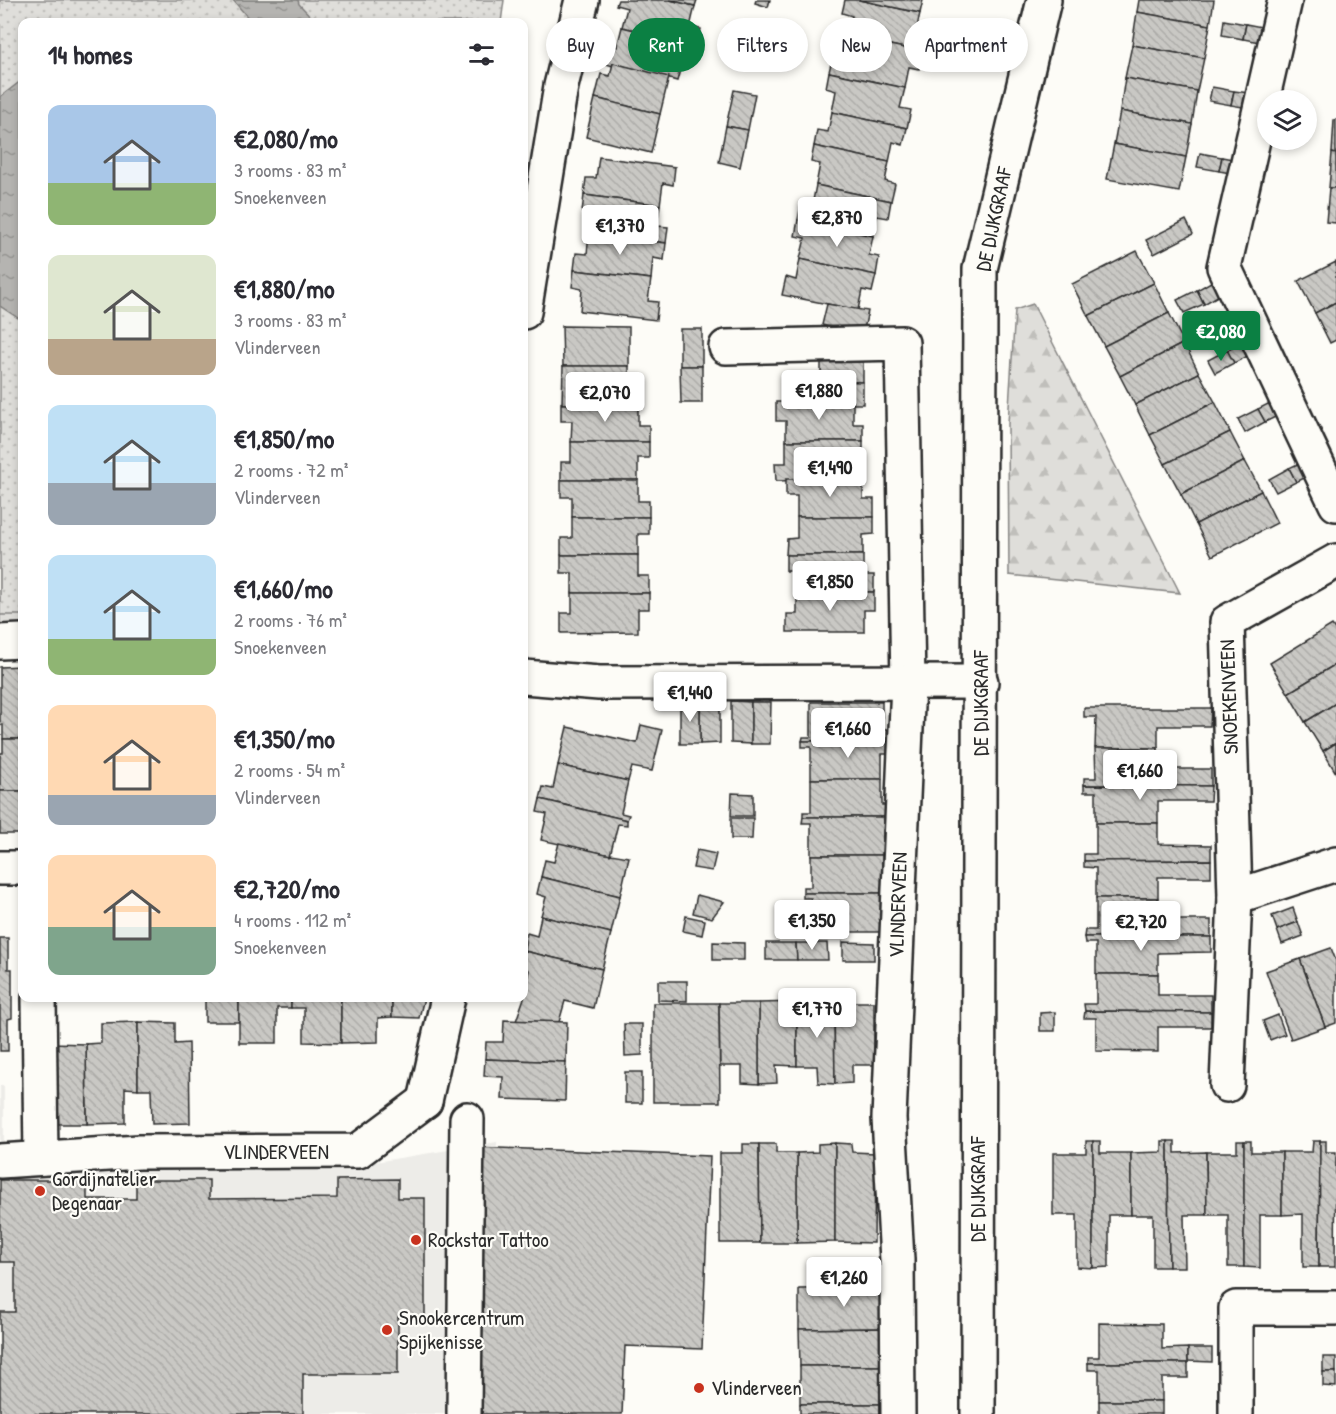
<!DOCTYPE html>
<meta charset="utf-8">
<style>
:root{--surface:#fff;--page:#f2f2f3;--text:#2b2b33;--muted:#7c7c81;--accent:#0b8043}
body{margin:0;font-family:"Patrick Hand",sans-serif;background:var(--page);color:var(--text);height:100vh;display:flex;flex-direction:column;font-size:22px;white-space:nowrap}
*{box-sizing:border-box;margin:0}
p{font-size:20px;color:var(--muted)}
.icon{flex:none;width:33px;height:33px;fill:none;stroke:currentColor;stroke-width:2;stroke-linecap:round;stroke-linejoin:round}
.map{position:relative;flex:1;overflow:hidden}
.side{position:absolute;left:18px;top:18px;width:510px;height:984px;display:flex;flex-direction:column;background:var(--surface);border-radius:12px;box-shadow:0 3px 9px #0003}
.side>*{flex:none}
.guide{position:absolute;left:546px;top:18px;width:570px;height:54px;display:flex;gap:12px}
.tools{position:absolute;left:1257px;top:90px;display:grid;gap:12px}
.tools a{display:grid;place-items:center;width:60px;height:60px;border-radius:50%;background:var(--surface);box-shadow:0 3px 9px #0003;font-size:30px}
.price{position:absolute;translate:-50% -51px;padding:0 14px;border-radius:6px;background:#fff;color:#222;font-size:20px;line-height:39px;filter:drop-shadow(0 2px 3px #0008)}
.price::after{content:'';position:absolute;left:50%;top:36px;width:18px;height:14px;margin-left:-9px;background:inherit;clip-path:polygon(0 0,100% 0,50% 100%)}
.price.on{background:var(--accent);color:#fff}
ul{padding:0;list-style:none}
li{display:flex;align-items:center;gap:18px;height:150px;padding:0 30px}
li span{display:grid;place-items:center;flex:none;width:168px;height:120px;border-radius:12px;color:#555}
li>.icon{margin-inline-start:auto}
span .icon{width:72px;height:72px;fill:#fffc;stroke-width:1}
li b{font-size:26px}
h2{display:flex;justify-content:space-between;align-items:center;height:72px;padding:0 30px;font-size:26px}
.chip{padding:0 21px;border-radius:27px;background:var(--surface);box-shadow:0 3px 9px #0003;font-size:21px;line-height:54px}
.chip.on{background:var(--accent);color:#fff}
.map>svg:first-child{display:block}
</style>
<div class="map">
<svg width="1336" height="1414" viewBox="0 0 1336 1414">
<defs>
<pattern id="forest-firs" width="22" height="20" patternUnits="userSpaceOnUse" patternTransform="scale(1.5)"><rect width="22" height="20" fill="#dfdeda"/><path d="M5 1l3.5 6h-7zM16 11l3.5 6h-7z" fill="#c0bfbb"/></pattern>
<pattern id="park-dots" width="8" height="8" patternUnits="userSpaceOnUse" patternTransform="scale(1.5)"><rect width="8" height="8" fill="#dfdeda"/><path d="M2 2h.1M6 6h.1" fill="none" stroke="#c0bfbb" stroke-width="1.8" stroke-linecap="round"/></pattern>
<pattern id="water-ripples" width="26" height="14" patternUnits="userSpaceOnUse" patternTransform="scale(1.5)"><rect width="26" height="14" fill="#b5b4b1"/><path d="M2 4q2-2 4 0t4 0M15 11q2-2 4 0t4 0" fill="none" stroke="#939390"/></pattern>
<pattern id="building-back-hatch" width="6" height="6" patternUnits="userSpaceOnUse" patternTransform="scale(1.5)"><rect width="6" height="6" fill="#c9c8c4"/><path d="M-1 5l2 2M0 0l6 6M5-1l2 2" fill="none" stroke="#adaca9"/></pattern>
</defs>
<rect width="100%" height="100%" fill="#fdfcf7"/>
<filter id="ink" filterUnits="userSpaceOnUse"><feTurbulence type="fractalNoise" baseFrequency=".0167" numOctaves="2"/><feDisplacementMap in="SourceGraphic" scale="12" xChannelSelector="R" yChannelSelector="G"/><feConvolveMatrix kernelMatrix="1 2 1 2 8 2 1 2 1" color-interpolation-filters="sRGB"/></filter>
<g filter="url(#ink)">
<g fill="#edece8">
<rect x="0" y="1086" width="4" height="57"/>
<polygon points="497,1142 486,1414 0,1414 0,1174 143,1164 363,1164"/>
</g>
<g fill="url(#forest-firs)" stroke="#858482" stroke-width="1.5">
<polygon points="1033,304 1180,593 1009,575 1008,424 1015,310"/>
<polygon points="0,569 22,602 22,626 0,624"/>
</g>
<polygon fill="url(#park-dots)" stroke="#858482" stroke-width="1.5" points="0,0 504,0 501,22 22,22 22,615 0,615"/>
<g fill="url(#water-ripples)" stroke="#7e7d7b" stroke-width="1.5">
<polygon points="233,0 298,0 299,4 316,22 249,22 250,20"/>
<polygon points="22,80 22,317 18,318 0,306 0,97"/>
</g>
<g fill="url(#building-back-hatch)" stroke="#2b2b2b" stroke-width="1.5">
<polygon points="618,0 670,0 695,6 690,27 701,29 697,45 622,27 627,8 616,5"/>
<polygon points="670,0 697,0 695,6"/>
<polygon points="756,0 770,0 768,7 755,3"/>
<polygon points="845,0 859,0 920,13 916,32 927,35 923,52 848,36 852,16 842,13"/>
<polygon points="859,0 923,0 920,13"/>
<polygon points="1139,0 1214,0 1210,25 1137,12"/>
<polygon points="1137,12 1210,25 1204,58 1132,45"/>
<polygon points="1224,20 1246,24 1243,39 1222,35"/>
<polygon points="1246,24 1267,28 1265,43 1243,39"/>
<polygon points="622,27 697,45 693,61 683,59 677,81 613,63 613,66 603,63 607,44 617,47"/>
<polygon points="745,31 771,37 766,59 740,53"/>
<polygon points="848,36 923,52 919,69 909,67 905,88 829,72 833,55 843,57"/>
<polygon points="1132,45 1204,58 1197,91 1125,78"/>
<polygon points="613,63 669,77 660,114 595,98 601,74 610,76"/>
<polygon points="829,72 905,88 900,108 911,110 907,128 832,112 836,91 826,88"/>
<polygon points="1125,78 1197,91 1192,124 1120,111"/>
<polygon points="1212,87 1234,91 1231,105 1209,101"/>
<polygon points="734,90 755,94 748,130 726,126"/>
<polygon points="1234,91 1256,94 1253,109 1231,105"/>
<polygon points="595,98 660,114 651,153 586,137"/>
<polygon points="1120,111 1192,124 1186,157 1114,144"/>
<polygon points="832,112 907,128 903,145 893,142 889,162 814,146 817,130 828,132"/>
<polygon points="1334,120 1336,120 1336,154 1332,153"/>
<polygon points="726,126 748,130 740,167 719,162"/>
<polygon points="1114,144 1186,157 1179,192 1107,179"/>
<polygon points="814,146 889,162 885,181 895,184 891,201 816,185 820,164 811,162"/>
<polygon points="1200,153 1222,157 1219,171 1197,167"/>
<polygon points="1332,153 1336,154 1336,188 1329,188"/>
<polygon points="599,157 675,167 673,185 663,183 660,205 584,195 586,178 596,178"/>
<polygon points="1222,157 1243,161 1241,175 1219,171"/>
<polygon points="816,185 891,201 888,218 877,216 873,236 798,220 801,204 812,206"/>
<polygon points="1329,188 1336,188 1336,223 1326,222"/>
<polygon points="584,195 660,205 657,226 668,227 666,243 589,233 592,214 582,212"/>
<polygon points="798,220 873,236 869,255 879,257 876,275 800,259 805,238 795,236"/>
<polygon points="1186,220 1193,234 1154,254 1146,240"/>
<polygon points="589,233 666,243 664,260 653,258 651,279 574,270 576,253 587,254"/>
<polygon points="1137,251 1154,283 1088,316 1072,284"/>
<polygon points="800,259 876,275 872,292 862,290 858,310 782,295 786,277 796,280"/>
<polygon points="1336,262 1336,302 1315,313 1298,281"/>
<polygon points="574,270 651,279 648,301 658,302 656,320 580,311 582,289 572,287"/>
<polygon points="1216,279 1223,293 1204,304 1197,290"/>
<polygon points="1154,283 1169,313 1104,346 1088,316"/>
<polygon points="1197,290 1204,304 1184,313 1177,300"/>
<polygon points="1336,302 1336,340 1330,343 1315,313"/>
<polygon points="827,304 868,311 863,334 822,325"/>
<polygon points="1169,313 1184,343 1120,376 1104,346"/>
<polygon points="562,326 629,327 629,366 563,366"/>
<rect x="680" y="329" width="22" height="37"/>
<polygon points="1247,339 1254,353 1234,363 1227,350"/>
<polygon points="1184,343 1199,373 1135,405 1120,376"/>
<polygon points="1227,350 1234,363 1215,373 1208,360"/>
<polygon points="821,360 863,360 863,382 821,381"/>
<polygon points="563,366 629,366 629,404 562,404"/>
<polygon points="680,366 702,366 702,403 681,403"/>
<polygon points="1199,373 1215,402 1150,435 1135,405"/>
<polygon points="821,381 863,382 863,404 852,404 853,402 821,402"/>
<polygon points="1278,399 1284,413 1265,422 1258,409"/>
<polygon points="561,402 562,404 638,403 638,425 649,425 649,442 571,442 572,421 561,421"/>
<polygon points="776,402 853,402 853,424 863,424 863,441 786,441 786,421 776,421"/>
<polygon points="1215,402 1230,432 1165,464 1150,435"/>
<polygon points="1258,409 1265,422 1245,433 1238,419"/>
<polygon points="1230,432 1245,461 1181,494 1165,464"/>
<polygon points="786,441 863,441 863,459 853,459 853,479 776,481 775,463 786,463"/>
<polygon points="571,442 649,442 649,458 638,458 638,480 561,480 561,462 571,462"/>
<polygon points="1308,459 1315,473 1296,482 1289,468"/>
<polygon points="1245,461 1261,491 1196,524 1181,494"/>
<polygon points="1289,468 1296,482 1276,492 1269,479"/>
<polygon points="853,478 863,478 863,499 874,499 874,517 797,517 797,496 786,496 786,479 853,479"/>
<polygon points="561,480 638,480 638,501 649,501 649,517 572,517 572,497 561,497"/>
<polygon points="1261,491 1277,523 1212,556 1196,524"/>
<polygon points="572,517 649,517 649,534 638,534 638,555 561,555 561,538 572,538"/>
<polygon points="797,517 874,517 874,534 863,535 863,555 786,555 787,539 797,538"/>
<polygon points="561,555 638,555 638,576 649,576 649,593 572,593 572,573 561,573"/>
<polygon points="786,555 863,555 863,575 874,575 874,592 797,592 797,571 786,571"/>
<polygon points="797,592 874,592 874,610 864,610 864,632 787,632 787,614 797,614"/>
<polygon points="572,593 649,593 649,609 638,609 638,632 561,633 561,613 572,613"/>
<polygon points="1332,625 1336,631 1336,664 1288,693 1270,663"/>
<polygon points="1336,664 1336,703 1305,722 1288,693"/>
<polygon points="22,666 22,739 3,739 3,725 0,725 0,667"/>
<polygon points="720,701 720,743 700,744 700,702"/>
<polygon points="731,701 751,702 751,744 731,743"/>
<rect x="680" y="702" width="20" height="42"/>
<polygon points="751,702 771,702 770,744 751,744"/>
<polygon points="811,702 882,702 882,729 892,729 892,741 802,741 803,737 811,737"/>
<polygon points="1336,703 1336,743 1323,751 1305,722"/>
<polygon points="1084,708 1211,708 1210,726 1158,726 1158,748 1095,748 1096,717 1084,717"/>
<polygon points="641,725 662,730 652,771 632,767 628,781 558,765 567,727 637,743"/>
<polygon points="3,739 22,739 22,791 0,791 0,753 3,753"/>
<polygon points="802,741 892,741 892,754 882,754 882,779 811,779 811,747 802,747"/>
<polygon points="1336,743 1336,773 1323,751"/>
<polygon points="1095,748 1158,748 1158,769 1211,769 1211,786 1084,785 1084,778 1096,778"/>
<polygon points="558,765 628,781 621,813 629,815 627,820 540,799 543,787 553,789"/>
<polygon points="811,779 882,779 882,805 892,805 892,817 803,817 803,812 811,812"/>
<polygon points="1084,785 1211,786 1210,801 1158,801 1158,823 1096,823 1096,792 1084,792"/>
<rect x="0" y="791" width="22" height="43"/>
<polygon points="732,793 753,794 753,816 731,816"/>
<polygon points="540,799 627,820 627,825 618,824 610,855 541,840 547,814 537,812"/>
<polygon points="803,817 892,817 892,830 883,830 882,855 811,855 811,823 802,823"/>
<polygon points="731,818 753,818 752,839 731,839"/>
<polygon points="1096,823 1158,823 1158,844 1211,845 1211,860 1084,861 1084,854 1096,854"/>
<polygon points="559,843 610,855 611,854 629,857 620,896 541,877 545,860 554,862"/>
<polygon points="697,850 716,854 712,871 693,868"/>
<polygon points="811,855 882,855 882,880 893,880 892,893 803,893 803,887 811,887"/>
<polygon points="1211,860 1211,877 1158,877 1158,898 1096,898 1096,868 1084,867 1084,861"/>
<polygon points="541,877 620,896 611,933 541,916 546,897 537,894"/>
<polygon points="803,893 892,893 883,932 811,932 811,898 803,898"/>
<polygon points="697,895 724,902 712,918 693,913"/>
<polygon points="1096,898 1158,898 1158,920 1211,920 1211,937 1084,937 1085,930 1096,930"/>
<polygon points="1293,908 1298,922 1277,930 1272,916"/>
<polygon points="541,916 611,933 602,969 524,951 527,933 537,936"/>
<polygon points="686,916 705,920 702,935 683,931"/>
<polygon points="1298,922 1303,936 1282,944 1277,930"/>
<polygon points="1084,937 1211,937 1211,952 1158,953 1158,974 1096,974 1096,943 1085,943"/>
<polygon points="0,938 8,938 8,969 12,969 12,1018 8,1019 8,1051 0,1051"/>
<polygon points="713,942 744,943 744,960 713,960"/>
<polygon points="843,942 874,943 874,960 843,960"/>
<polygon points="766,943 796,943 797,960 766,960"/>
<polygon points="796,943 827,943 828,960 797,960"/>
<polygon points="1331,948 1336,961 1336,1023 1325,1027 1300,959"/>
<polygon points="524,951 602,969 593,1008 565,1001 559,1022 516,1021 524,998 529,970 524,969"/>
<polygon points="1300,959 1325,1027 1291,1039 1266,971"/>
<polygon points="1096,974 1158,974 1158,995 1211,995 1211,1012 1085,1011 1084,1004 1096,1004"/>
<polygon points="658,981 687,981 687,1001 658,1000"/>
<rect x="205" y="998" width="34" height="24"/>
<polygon points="239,998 291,998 291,1008 277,1008 277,1043 239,1043"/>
<polygon points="291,998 341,998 341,1043 304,1042 304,1008 291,1008"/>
<polygon points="341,998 392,998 392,1017 378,1018 378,1042 341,1043"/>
<polygon points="392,998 424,998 419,1018 392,1017"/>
<polygon points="797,1002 797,1066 776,1065 777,1083 759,1084 759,1003"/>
<polygon points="797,1002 834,1002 835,1084 818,1083 817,1066 797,1066"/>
<polygon points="834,1002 874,1002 874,1065 852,1065 852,1083 835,1084"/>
<polygon points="653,1003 719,1003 720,1102 653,1102"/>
<polygon points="719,1003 759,1003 759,1084 742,1083 742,1066 720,1066"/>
<polygon points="1085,1011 1211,1012 1211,1027 1158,1027 1158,1052 1096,1051 1096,1018 1084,1018"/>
<polygon points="1055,1012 1055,1031 1040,1031 1040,1013"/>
<polygon points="1278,1015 1285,1034 1270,1040 1263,1021"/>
<polygon points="504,1020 567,1022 566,1062 485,1059 486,1042 503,1042"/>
<polygon points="138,1022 138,1089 125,1088 125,1123 87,1124 86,1044 101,1043 101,1023"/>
<polygon points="138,1022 175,1023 175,1044 189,1043 190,1123 152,1124 151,1089 138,1089"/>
<polygon points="624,1024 642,1024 642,1055 625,1056"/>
<polygon points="50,1043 86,1044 87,1124 50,1124"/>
<polygon points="485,1059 566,1062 565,1101 502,1099 503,1077 484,1076"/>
<rect x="625" y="1072" width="17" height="31"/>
<polygon points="1086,1141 1093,1141 1093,1268 1077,1267 1077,1215 1053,1215 1053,1153 1086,1153"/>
<polygon points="1093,1141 1100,1141 1100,1153 1131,1153 1131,1215 1109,1215 1109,1267 1093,1268"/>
<polygon points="1162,1141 1168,1141 1169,1267 1153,1267 1153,1215 1131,1215 1131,1153 1162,1152"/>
<polygon points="1168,1141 1175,1141 1175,1153 1206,1152 1207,1215 1184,1215 1185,1267 1169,1267"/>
<polygon points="1237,1141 1244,1141 1244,1267 1228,1267 1228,1215 1207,1215 1206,1152 1237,1152"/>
<polygon points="1244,1141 1251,1141 1251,1152 1282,1152 1282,1215 1260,1215 1260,1268 1244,1267"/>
<polygon points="1313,1141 1320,1141 1319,1267 1303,1267 1303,1214 1282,1215 1282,1152 1312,1152"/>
<polygon points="1320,1141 1326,1141 1326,1152 1336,1152 1335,1267 1319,1267"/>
<polygon points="835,1143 835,1242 797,1243 797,1153 818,1152 818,1144"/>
<polygon points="835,1143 851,1144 852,1152 875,1153 874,1243 835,1242"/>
<polygon points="743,1144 759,1144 760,1243 720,1243 720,1153 743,1153"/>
<polygon points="759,1144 776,1144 776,1153 797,1153 797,1243 760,1243"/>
<polygon points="474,1147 710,1156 702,1349 625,1346 622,1414 464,1414"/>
<polygon points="398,1179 398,1198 425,1198 425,1317 398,1317 398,1374 303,1374 303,1414 0,1414 0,1312 15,1312 15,1262 0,1262 0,1180 87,1180 87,1199 136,1199 136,1180 209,1180 209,1199 337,1198 337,1180"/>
<polygon points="889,1288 889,1328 799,1329 799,1289"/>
<polygon points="1099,1323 1162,1324 1162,1349 1188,1348 1188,1363 1088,1363 1088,1357 1099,1357"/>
<polygon points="889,1328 889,1366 800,1366 799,1329"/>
<polygon points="1188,1348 1212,1348 1212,1362 1188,1361"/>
<rect x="1323" y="1357" width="13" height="15"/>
<polygon points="1088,1363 1188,1363 1188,1378 1162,1378 1162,1401 1099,1401 1099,1370 1088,1370"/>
<rect x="800" y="1366" width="89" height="38"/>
<polygon points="1323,1372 1336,1372 1336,1387 1323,1386"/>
<rect x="1099" y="1401" width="63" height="13"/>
<rect x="800" y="1404" width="89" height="10"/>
</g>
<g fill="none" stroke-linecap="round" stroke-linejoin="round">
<g stroke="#2b2b2b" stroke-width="38">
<g id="pedestrian">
<polyline points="39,998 41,1158"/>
<polyline points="0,1161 139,1152 358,1151 425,1101"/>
<polyline points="464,1414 467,1119"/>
<polyline points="898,1414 897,1260 889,1118 908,683"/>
</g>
</g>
<g stroke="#2b2b2b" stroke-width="38">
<g id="minor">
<polyline points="1285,0 1224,267 1336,504"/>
<polyline points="524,312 561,86 582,0"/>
<polyline points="726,347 902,343 908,683"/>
<polyline points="0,642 22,641"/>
<polyline points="524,677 599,683 981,682"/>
<polyline points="0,868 22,868"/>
<polyline points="1235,897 1227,622 1336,561"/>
<polyline points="1227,1085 1235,897 1336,864"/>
<polyline points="425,1101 448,998"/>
<polyline points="1236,1414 1236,1308 1336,1308"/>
</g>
</g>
<g stroke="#2b2b2b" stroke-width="38">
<polyline id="tertiary" points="978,1414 980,269 1044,0"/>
</g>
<use href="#pedestrian" stroke="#fdfcf7" stroke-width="33"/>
<use href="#minor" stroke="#fdfcf7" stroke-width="33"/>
<use href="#tertiary" stroke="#fdfcf7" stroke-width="33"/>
</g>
</g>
<g fill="#c8321e" stroke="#fdfcf7" stroke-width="2">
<circle cx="40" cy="1191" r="6"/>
<circle cx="416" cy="1240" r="6"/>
<circle cx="387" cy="1330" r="6"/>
<circle cx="699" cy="1388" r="6"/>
</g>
<g text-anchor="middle" stroke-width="4.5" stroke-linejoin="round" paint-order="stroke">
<g font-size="21" fill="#2b2b2b" stroke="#fdfcf7">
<text transform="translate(994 219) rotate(-78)" y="7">DE DIJKGRAAF</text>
<text transform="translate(1229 697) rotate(-92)" y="7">SNOEKENVEEN</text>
<text transform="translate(981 703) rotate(-90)" y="7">DE DIJKGRAAF</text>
<text transform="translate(898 905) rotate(-88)" y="7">VLINDERVEEN</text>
<text x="276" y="1159">VLINDERVEEN</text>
<text transform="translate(978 1189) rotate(-90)" y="7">DE DIJKGRAAF</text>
</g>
<g font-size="21" fill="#2b2b2b" stroke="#fdfcf7" text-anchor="start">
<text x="52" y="1186">Gordijnatelier<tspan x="52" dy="24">Degenaar</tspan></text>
<text x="428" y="1247">Rockstar Tattoo</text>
<text x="399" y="1325">Snookercentrum<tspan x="399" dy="24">Spijkenisse</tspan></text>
<text x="711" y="1395">Vlinderveen</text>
</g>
</g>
</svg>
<div class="tools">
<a><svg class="icon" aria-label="layers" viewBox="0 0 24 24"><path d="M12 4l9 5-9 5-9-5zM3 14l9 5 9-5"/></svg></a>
</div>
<b class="price" style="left:837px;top:248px">€2,870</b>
<b class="price" style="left:620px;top:256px">€1,370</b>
<b class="price on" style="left:1221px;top:362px">€2,080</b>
<b class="price" style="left:819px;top:421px">€1,880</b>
<b class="price" style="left:605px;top:423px">€2,070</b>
<b class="price" style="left:830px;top:498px">€1,490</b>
<b class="price" style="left:830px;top:612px">€1,850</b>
<b class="price" style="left:690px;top:723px">€1,440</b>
<b class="price" style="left:848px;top:759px">€1,660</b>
<b class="price" style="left:1140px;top:801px">€1,660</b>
<b class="price" style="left:812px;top:951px">€1,350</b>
<b class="price" style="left:1141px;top:952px">€2,720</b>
<b class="price" style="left:817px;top:1039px">€1,770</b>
<b class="price" style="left:844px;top:1308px">€1,260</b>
<div class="guide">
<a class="chip">Buy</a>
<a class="chip on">Rent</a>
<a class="chip">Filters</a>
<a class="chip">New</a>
<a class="chip">Apartment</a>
</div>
<section class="side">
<h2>14 homes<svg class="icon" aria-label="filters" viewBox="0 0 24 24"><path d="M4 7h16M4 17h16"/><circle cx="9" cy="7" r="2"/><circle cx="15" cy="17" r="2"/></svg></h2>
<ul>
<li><span style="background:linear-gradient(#a9c7e8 65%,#8fb573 0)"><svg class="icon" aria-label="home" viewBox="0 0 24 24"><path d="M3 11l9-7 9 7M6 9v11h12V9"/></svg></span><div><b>€2,080/mo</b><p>3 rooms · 83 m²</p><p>Snoekenveen</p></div></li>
<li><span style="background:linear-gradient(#dfe7d0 70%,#b9a48a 0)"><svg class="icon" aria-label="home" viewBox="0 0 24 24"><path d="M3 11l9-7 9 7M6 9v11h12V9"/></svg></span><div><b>€1,880/mo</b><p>3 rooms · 83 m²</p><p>Vlinderveen</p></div></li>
<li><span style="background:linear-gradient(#bfe0f5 65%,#9aa5b1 0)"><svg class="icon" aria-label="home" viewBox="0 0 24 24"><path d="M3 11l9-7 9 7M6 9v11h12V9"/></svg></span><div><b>€1,850/mo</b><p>2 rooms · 72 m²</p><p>Vlinderveen</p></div></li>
<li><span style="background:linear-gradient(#bfe0f5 70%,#8fb573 0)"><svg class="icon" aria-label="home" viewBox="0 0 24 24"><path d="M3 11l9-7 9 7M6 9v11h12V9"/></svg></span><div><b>€1,660/mo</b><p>2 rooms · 76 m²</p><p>Snoekenveen</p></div></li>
<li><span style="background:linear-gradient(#ffd9b3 75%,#9aa5b1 0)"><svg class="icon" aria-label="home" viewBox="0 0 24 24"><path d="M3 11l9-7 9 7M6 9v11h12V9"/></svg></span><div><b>€1,350/mo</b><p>2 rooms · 54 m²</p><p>Vlinderveen</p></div></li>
<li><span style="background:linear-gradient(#ffd9b3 60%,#7fa58c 0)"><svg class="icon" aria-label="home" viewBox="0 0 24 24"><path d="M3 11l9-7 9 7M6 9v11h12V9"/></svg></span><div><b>€2,720/mo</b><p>4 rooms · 112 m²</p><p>Snoekenveen</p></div></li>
</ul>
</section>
</div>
